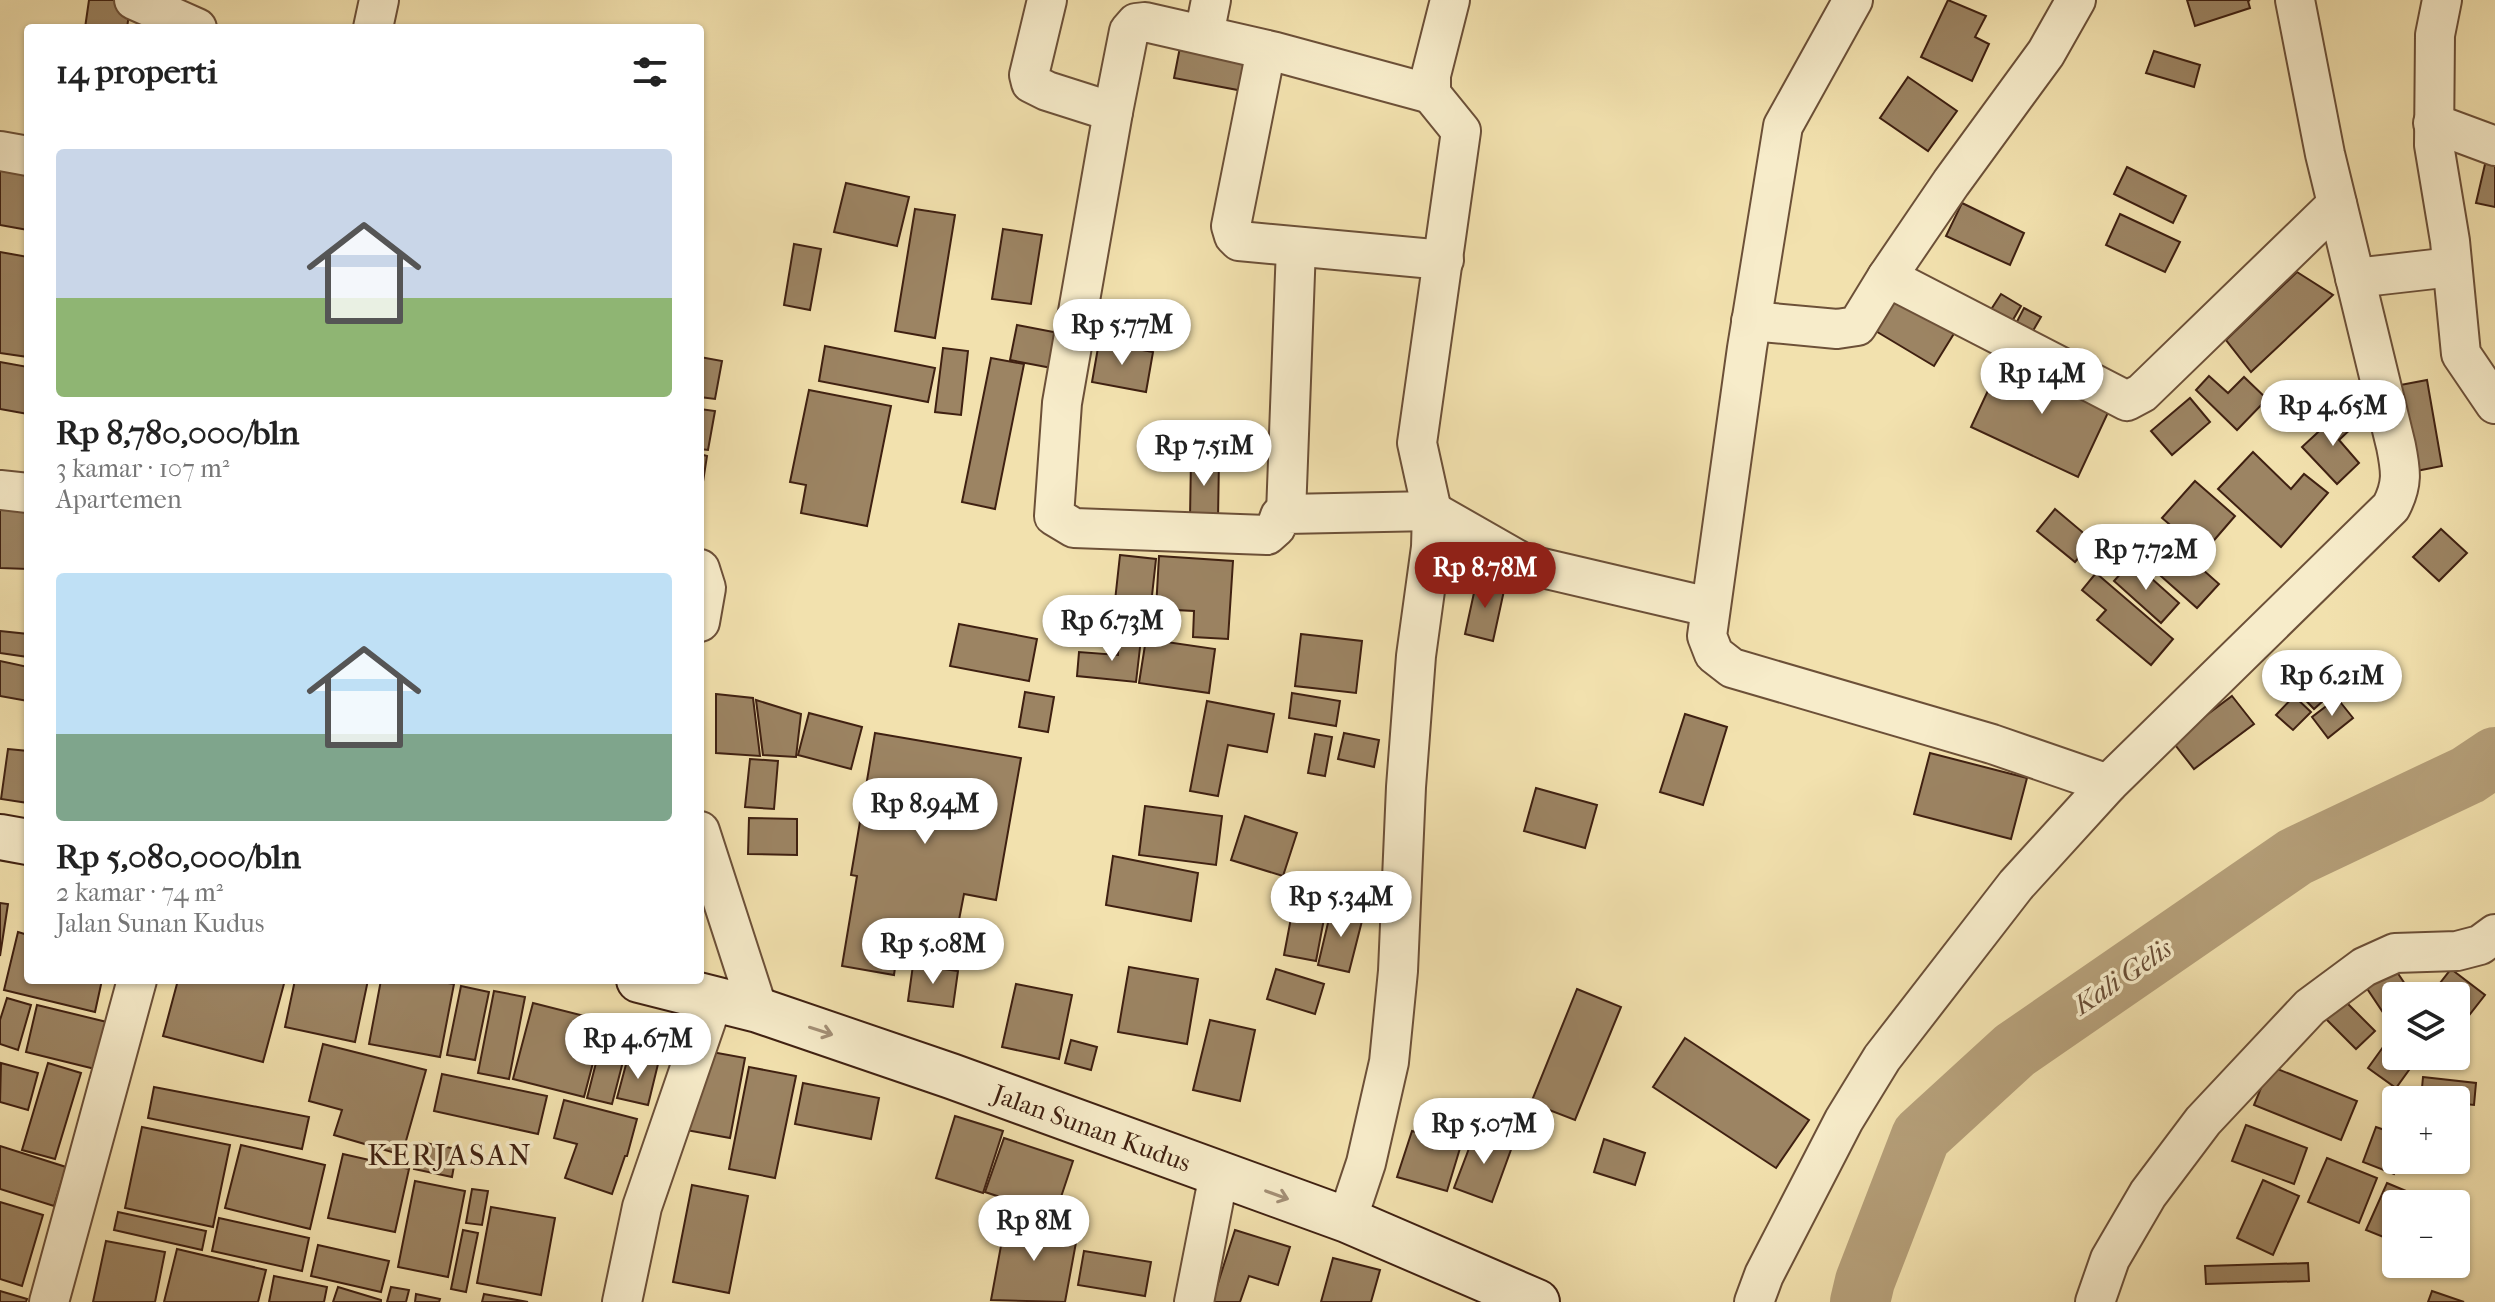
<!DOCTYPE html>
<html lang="id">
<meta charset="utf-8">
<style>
:root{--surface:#fff;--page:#f6f6f6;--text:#222;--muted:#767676;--accent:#8f2418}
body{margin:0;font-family:"IM FELL French Canon",serif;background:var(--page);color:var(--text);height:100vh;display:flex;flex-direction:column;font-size:30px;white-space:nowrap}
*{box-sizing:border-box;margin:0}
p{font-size:26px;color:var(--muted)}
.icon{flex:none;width:44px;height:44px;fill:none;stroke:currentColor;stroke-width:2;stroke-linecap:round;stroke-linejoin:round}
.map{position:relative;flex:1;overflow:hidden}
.side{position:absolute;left:24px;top:24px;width:680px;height:960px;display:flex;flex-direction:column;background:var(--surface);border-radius:8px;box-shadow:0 2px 6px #0004}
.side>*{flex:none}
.fabs{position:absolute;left:2382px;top:982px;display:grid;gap:16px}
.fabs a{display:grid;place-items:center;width:88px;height:88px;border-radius:8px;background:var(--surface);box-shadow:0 2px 6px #0004;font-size:40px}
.price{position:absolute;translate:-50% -68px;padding:0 18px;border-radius:28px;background:#fff;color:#222;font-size:26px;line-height:52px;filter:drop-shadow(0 2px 4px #0008)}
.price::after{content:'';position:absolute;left:50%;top:48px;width:24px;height:18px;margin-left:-12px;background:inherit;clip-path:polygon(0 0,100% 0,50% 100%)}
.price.current{background:var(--accent);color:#fff}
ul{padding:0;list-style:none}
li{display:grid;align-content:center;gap:16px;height:424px;padding:0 32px}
li span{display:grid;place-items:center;height:248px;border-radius:8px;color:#555}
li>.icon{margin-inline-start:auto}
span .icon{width:144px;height:144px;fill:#fffc;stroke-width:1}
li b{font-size:34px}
h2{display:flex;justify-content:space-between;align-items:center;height:96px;padding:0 32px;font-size:34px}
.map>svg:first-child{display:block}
</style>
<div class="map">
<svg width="2495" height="1302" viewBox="0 0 2495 1302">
<rect width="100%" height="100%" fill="#f2e1ae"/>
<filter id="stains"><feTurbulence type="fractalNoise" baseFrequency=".0025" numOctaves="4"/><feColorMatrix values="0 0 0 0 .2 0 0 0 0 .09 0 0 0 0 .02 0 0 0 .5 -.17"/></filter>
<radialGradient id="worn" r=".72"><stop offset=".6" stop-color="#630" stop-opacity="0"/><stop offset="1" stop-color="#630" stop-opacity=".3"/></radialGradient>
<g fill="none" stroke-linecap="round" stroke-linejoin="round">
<polyline stroke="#b59f79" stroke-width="60" points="1860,1302 1865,1281 1921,1136 2015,1050 2295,857 2468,775 2495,757"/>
</g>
<g fill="#9c8463" stroke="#3f2011" stroke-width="2">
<polygon points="89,0 131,0 127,28 85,28"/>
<polygon points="1948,0 1986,16 1975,37 1989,44 1972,81 1921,57"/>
<polygon points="2187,0 2250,0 2248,1 2250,8 2195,26"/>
<polygon points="1181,42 1250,56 1243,91 1174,78"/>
<polygon points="2154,51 2200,65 2194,87 2146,73"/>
<polygon points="1908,77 1957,111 1928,151 1880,118"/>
<polygon points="2486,160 2495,162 2495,207 2476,203"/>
<polygon points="0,161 28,165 28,230 0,225"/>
<polygon points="2127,167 2186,196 2173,223 2114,194"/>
<polygon points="846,183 909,197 897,246 834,232"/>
<polygon points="1962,203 2024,233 2010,265 1946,236"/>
<polygon points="915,209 955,215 935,338 895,331"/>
<polygon points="2120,214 2180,242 2165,272 2106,245"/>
<polygon points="1003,229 1042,235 1031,304 992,299"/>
<polygon points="794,244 821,249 810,310 784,305"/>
<polygon points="0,252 28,257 28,357 0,353"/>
<polygon points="2297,272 2333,295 2251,372 2226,340"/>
<polygon points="1893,288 1958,327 1934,366 1869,327"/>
<polygon points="2001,294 2021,306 2004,335 1983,322"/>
<polygon points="2024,308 2041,317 2026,343 2010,335"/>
<polygon points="1017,325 1064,334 1057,369 1010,360"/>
<polygon points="1099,342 1153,352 1146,392 1092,382"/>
<polygon points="825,346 935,368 928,402 819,381"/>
<polygon points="943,348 968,351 961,415 935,412"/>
<polygon points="2005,354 2112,404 2078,477 1971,427"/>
<polygon points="700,357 722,361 715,399 700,397"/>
<polygon points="991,358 1024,364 995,509 962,502"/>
<polygon points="0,362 28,367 28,414 0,409"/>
<polygon points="2209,376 2228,393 2244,377 2267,399 2237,430 2196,390"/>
<polygon points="2427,380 2442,466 2411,472 2395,386"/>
<polygon points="809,390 891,406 867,526 801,513 806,485 790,482"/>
<polygon points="2190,398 2210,422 2172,455 2151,431"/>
<polygon points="700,409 715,411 708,450 700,449"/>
<polygon points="2342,410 2356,424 2339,440 2359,463 2337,484 2302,447"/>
<polygon points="2253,452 2291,489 2304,474 2328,493 2281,547 2218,489"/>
<polygon points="700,454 707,456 700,501"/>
<polygon points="1191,458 1219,459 1218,519 1190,518"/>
<polygon points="2195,481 2235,516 2203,553 2162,518"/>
<polygon points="0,497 28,499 28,569 0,568"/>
<polygon points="2055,509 2093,541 2075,562 2037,531"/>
<polygon points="2441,529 2467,553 2439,581 2413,557"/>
<polygon points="2158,530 2219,584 2197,608 2136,554"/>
<polygon points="1120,555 1156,559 1149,623 1113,619"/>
<polygon points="1159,556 1233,561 1228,639 1193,637 1194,611 1156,609"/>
<polygon points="2132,561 2179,603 2161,623 2114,581"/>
<polygon points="2096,573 2173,639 2151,665 2097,620 2106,610 2082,590"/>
<polygon points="1477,579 1505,586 1493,641 1465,634"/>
<polygon points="959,624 1037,639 1029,681 950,666"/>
<polygon points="0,631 28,634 28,657 0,653"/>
<polygon points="1301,634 1362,641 1356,693 1295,686"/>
<polygon points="1119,637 1141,639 1136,682 1077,676 1079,652 1118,655"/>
<polygon points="1146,639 1215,649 1209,693 1139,683"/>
<polygon points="0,661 28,667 28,701 0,696"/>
<polygon points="2317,674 2333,692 2314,709 2297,691"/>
<polygon points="1025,692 1054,697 1048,732 1019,727"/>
<polygon points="1292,693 1340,701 1336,726 1289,718"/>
<polygon points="716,694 753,698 760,756 716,753"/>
<polygon points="2232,696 2254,724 2194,769 2172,741"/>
<polygon points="2294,696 2311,712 2293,730 2276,715"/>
<polygon points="2337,698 2353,718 2328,738 2312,717"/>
<polygon points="756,700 801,714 796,757 763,755"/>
<polygon points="1207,701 1274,714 1267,752 1228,745 1218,796 1190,791"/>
<polygon points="809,713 862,727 851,769 798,755"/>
<polygon points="1685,714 1727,727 1703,805 1660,792"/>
<polygon points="875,733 1021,758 996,900 964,894 952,956 898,946 894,975 842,966 857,876 851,875"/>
<polygon points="1344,733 1379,740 1374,767 1338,759"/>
<polygon points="1315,734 1332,737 1325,776 1308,773"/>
<polygon points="8,749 28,751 28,803 1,799"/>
<polygon points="1930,753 2027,778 2011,839 1914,814"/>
<polygon points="750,759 778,761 774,809 745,807"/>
<polygon points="1536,788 1597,805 1585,848 1524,831"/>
<polygon points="1145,806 1222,816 1216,865 1139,855"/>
<polygon points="1245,816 1297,833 1283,876 1231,860"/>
<polygon points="749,818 797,819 797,855 748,854"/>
<polygon points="1113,856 1198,873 1191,921 1106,905"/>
<polygon points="1295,897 1327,903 1316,961 1284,955"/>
<polygon points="0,903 8,904 0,956"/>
<polygon points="1332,906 1364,913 1349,972 1318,965"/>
<polygon points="18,932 28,935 28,980 102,980 95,1012 4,990"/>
<polygon points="913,965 958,971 953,1007 908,1001"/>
<polygon points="1129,967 1198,979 1187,1044 1118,1032"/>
<polygon points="1276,969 1324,984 1315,1014 1267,999"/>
<polygon points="2395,969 2413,996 2396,996 2396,1015 2388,1020 2366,987"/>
<polygon points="2451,969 2485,995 2456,1032 2456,996 2430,996"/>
<polygon points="178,980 285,980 263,1062 163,1036"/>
<polygon points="295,980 368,980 355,1042 285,1027"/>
<polygon points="381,980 430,980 454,984 440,1057 369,1044"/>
<polygon points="1016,984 1072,995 1059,1059 1002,1047"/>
<polygon points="461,986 489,992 475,1060 447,1055"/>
<polygon points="1577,989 1621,1007 1575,1120 1531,1103"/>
<polygon points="494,991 525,997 509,1079 478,1073"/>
<polygon points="7,998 31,1005 18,1050 0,1044 0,1020"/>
<polygon points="2344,1000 2375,1031 2356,1049 2325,1018"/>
<polygon points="533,1003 604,1021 584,1097 513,1079"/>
<polygon points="37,1005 111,1023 99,1070 26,1052"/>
<polygon points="608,1016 633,1023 612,1104 587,1098"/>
<polygon points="1210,1020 1255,1030 1240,1101 1193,1090"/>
<polygon points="2396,1029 2396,1056 2419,1056 2396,1088 2368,1068"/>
<polygon points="635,1030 660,1035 658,1049 633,1044"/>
<polygon points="1685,1038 1809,1120 1776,1168 1653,1087"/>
<polygon points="1071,1040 1097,1047 1091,1070 1065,1063"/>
<polygon points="323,1044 426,1070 402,1155 334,1135 342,1110 309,1101"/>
<polygon points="701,1050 745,1058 730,1138 686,1130"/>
<polygon points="628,1057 658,1064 648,1105 617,1098"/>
<polygon points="1,1063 38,1073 28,1110 0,1102"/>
<polygon points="48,1063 81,1073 55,1159 22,1150"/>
<polygon points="2270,1066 2357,1101 2341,1140 2254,1105"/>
<polygon points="749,1067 796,1076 775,1178 729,1169"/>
<polygon points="442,1074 547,1096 538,1134 434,1111"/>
<polygon points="2423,1077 2476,1083 2474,1105 2456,1103 2456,1100 2421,1099"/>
<polygon points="803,1083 879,1098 871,1139 795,1124"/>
<polygon points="154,1087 309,1117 302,1149 148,1118"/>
<polygon points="564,1100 637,1119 627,1156 625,1156 612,1194 565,1178 577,1144 554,1138"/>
<polygon points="955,1116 1003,1131 983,1193 936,1178"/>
<polygon points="2246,1125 2307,1148 2294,1184 2232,1161"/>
<polygon points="142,1127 230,1145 213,1227 125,1208"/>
<polygon points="2376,1127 2396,1134 2396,1160 2399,1160 2394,1174 2363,1162"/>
<polygon points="1476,1130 1513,1144 1492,1202 1454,1188"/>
<polygon points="1412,1131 1461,1145 1447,1191 1397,1177"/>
<polygon points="1004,1138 1073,1161 1055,1215 985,1192"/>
<polygon points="1604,1139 1645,1153 1635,1185 1594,1172"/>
<polygon points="420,1142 457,1149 452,1177 414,1169"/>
<polygon points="241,1145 325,1165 310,1229 225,1208"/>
<polygon points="0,1146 66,1167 54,1206 0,1189"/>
<polygon points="343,1154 409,1169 395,1232 328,1218"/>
<polygon points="2327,1158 2377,1178 2359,1223 2308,1202"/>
<polygon points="2263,1180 2299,1196 2273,1255 2237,1238"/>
<polygon points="415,1181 465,1191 448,1277 398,1267"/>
<polygon points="2387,1183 2437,1204 2396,1204 2396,1242 2366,1230"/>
<polygon points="692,1185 748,1196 729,1293 673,1282"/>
<polygon points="472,1189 488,1191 482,1225 466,1223"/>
<polygon points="0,1202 43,1215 22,1286 0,1279"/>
<polygon points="491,1207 555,1218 541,1295 477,1283"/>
<polygon points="118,1212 206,1231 202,1250 114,1230"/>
<polygon points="1029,1212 1052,1216 1049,1232 1077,1237 1065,1302 991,1300 1005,1224 1025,1228"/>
<polygon points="219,1218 309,1238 302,1271 212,1251"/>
<polygon points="463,1230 478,1233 466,1292 451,1289"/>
<polygon points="1235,1230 1290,1247 1278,1285 1249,1276 1240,1302 1212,1302"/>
<polygon points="106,1241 165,1252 155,1302 93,1302"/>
<polygon points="318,1245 389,1261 381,1292 311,1276"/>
<polygon points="177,1249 266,1270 258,1302 164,1302"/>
<polygon points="1084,1251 1151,1262 1145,1296 1078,1285"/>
<polygon points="1333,1258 1380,1270 1371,1302 1321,1302"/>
<polygon points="2308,1263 2309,1281 2206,1284 2205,1266"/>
<polygon points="274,1276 327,1287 324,1302 269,1302"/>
<polygon points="338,1287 381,1300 381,1302 333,1302"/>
<polygon points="391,1287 409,1290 406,1302 387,1302"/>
<polygon points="0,1291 27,1299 26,1302 0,1302"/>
<polygon points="2432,1291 2464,1302 2428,1302"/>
<polygon points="416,1294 440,1299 439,1302 415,1302"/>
<polygon points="484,1294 528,1302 482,1302"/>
</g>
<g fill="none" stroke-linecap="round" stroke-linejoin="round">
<g stroke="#6c5038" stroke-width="42">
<g id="minor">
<polyline points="134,0 197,28"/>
<polyline points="1047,0 1029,75 1031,83 1047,91 1113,112 1062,403 1054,516 1074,528 1267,535 1276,527 1280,516 1286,514 1432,511 1525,564 1709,607"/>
<polyline points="1853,0 1783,126 1747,348 1707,636 1714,654 1732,668 1992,744 2108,784"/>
<polyline points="2442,0 2435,35 2434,145 2450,241 2461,354 2495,404"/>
<polyline points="373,28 379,0"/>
<polyline points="1204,35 1211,0"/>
<polyline points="1266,50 1231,226 1234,236 1239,241 1444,260"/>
<polyline points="1113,112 1129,31 1136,23 1145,22 1276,52 1431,94"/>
<polyline points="2433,123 2495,146"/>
<polyline points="0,151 28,156"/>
<polyline points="1887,277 1951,183 2046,53 2076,0"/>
<polyline points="2355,278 2452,267"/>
<polyline points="1751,321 1837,329 1857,326 1887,277 2127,401 2142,393 2337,204"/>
<polyline points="0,490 28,493"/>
<polyline points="1286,514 1296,247"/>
<polyline points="700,569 706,588 700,622"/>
<polyline points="700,831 758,1010"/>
<polyline points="1347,1220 1366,1163 1389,1062 1398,971 1406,787 1416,656 1431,547 1432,511 1417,443 1461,131 1431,94 1431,75 1450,0"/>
<polyline points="49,1302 137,980"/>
<polyline points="622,1302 642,1207 714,998"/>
<polyline points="1194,1302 1219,1174"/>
<path d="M1754 1302 1764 1275 1844 1120 1882 1058 2016 885 2108 784 2391 507C2403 484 2401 471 2396 446L2325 154 2295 0"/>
<polyline points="2095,1302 2110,1259 2148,1194 2203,1121 2310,1007 2364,967 2395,953 2457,951 2480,945 2495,934"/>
</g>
</g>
<g stroke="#3f2011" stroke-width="48">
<g id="secondary">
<polyline points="0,837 28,842"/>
<polyline points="639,980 758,1010 951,1076 1347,1220 1537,1302"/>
</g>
</g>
<use href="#minor" stroke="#f7ecca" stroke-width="38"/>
<use href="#secondary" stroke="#f7ecca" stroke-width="44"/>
</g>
<defs><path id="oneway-shaft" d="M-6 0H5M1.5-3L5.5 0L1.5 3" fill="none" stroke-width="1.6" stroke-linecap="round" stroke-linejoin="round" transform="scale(2)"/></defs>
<g stroke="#a49077">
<use href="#oneway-shaft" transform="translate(821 1031) rotate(18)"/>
<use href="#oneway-shaft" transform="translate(1277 1195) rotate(20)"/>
</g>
<g text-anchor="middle" stroke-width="7" stroke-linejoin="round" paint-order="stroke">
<g font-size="26" fill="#3f2011" stroke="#f7ecca">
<text transform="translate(1092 1128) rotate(20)" y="9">Jalan Sunan Kudus</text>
</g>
<g font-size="28" font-style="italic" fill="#684c35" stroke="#f7ecca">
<text transform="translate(2122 976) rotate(-34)" y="10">Kali Gelis</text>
</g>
<g font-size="30" letter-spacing="2" fill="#3f2011" stroke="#f7ecca">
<text x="450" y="1165">KERJASAN</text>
</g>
</g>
<rect width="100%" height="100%" filter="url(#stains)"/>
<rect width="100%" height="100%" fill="url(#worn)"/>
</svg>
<div class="fabs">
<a><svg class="icon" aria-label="layers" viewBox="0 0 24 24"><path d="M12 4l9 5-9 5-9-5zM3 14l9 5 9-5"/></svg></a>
<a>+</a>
<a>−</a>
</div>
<b class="price" style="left:1122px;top:367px">Rp 5.77M</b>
<b class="price" style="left:2042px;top:416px">Rp 14M</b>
<b class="price" style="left:2333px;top:448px">Rp 4.65M</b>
<b class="price" style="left:1204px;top:488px">Rp 7.51M</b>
<b class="price" style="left:2146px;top:592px">Rp 7.72M</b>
<b class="price current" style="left:1485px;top:610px">Rp 8.78M</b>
<b class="price" style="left:1112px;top:663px">Rp 6.73M</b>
<b class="price" style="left:2332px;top:718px">Rp 6.21M</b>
<b class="price" style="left:925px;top:846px">Rp 8.94M</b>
<b class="price" style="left:1341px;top:939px">Rp 5.34M</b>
<b class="price" style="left:933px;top:986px">Rp 5.08M</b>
<b class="price" style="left:638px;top:1081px">Rp 4.67M</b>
<b class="price" style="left:1484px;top:1166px">Rp 5.07M</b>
<b class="price" style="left:1034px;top:1263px">Rp 8M</b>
<section class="side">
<h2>14 properti<svg class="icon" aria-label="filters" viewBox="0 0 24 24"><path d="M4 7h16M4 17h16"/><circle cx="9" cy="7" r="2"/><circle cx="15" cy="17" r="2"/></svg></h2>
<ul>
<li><span style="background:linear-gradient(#c9d6e8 60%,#8fb573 0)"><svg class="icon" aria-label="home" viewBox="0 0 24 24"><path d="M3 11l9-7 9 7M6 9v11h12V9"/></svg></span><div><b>Rp 8,780,000/bln</b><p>3 kamar · 107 m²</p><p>Apartemen</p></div></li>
<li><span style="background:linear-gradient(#bfe0f5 65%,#7fa58c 0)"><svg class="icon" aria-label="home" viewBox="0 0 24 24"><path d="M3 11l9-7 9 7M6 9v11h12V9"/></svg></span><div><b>Rp 5,080,000/bln</b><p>2 kamar · 74 m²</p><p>Jalan Sunan Kudus</p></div></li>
</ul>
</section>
</div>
